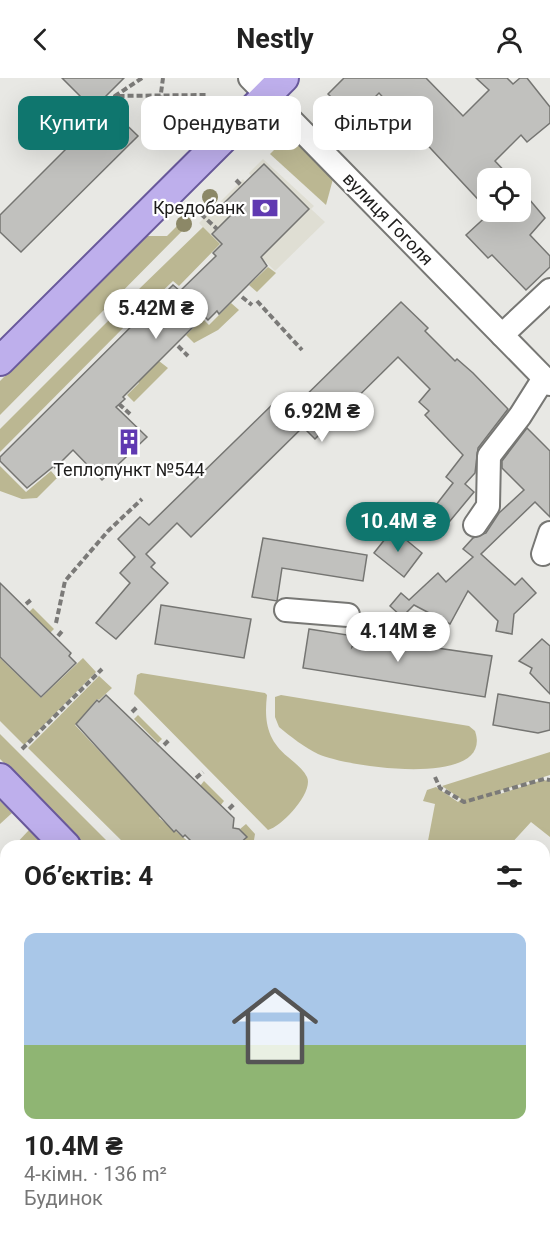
<!DOCTYPE html>
<html lang="uk">
<meta charset="utf-8">
<style>
:root{--surface:#fff;--page:#f6f6f6;--text:#222;--muted:#767676;--line:#e0e0e0;--accent:#0f766e}
body{margin:0;font-family:Roboto,sans-serif;background:var(--page);color:var(--text);height:100vh;display:flex;flex-direction:column;font-size:22px;white-space:nowrap}
*{box-sizing:border-box;margin:0}
p{font-size:20px;color:var(--muted)}
.icon{flex:none;width:33px;height:33px;fill:none;stroke:currentColor;stroke-width:2;stroke-linecap:round;stroke-linejoin:round}
.map{position:relative;flex:1;overflow:hidden}
.side{position:absolute;left:0px;top:762px;width:550px;height:402px;display:flex;flex-direction:column;background:var(--surface);border-radius:18px 18px 0 0;box-shadow:0 6px 24px #0002}
.side>*{flex:none}
.hud{position:absolute;left:18px;top:18px;width:514px;height:54px;display:flex;gap:12px}
.controls{position:absolute;left:477px;top:90px;display:grid;gap:12px}
.controls a{display:grid;place-items:center;width:54px;height:54px;border-radius:12px;background:var(--surface);box-shadow:0 6px 24px #0002;font-size:30px}
.price{position:absolute;translate:-50% -51px;padding:0 14px;border-radius:21px;background:#fff;color:#222;font-size:20px;line-height:39px;filter:drop-shadow(0 2px 3px #0008)}
.price::after{content:'';position:absolute;left:50%;top:36px;width:18px;height:14px;margin-left:-9px;background:inherit;clip-path:polygon(0 0,100% 0,50% 100%)}
.price.active{background:var(--accent);color:#fff}
ul{padding:0;list-style:none}
li{display:grid;align-content:center;gap:12px;height:318px;padding:0 24px}
li+li{border-top:2px solid var(--line)}
li span{display:grid;place-items:center;height:186px;border-radius:12px;color:#555}
li>.icon{margin-inline-start:auto}
span .icon{width:108px;height:108px;fill:#fffc;stroke-width:1}
li b{font-size:26px}
h2{display:flex;justify-content:space-between;align-items:center;height:72px;padding:0 24px;font-size:26px}
.pill{padding:0 21px;border-radius:12px;background:var(--surface);box-shadow:0 6px 24px #0002;font-size:21px;line-height:54px}
.pill.active{background:var(--accent);color:#fff}
header{display:flex;justify-content:space-between;align-items:center;height:78px;padding:0 24px;background:var(--surface);font-size:27px;font-weight:700}
.map>svg:first-child{display:block}
</style>
<header><svg class="icon" aria-label="back" viewBox="0 0 24 24"><path d="M15 5l-7 7 7 7"/></svg>Nestly<svg class="icon" aria-label="person" viewBox="0 0 24 24"><circle cx="12" cy="8" r="4"/><path d="M4 21q1-7 8-7t8 7"/></svg></header>
<div class="map">
<svg width="550" height="1164" viewBox="0 0 550 1164">
<rect width="100%" height="100%" fill="#e8e8e4"/>
<polygon fill="#dfded3" points="263,81 314,128 311,131 325,144 275,193 260,178 223,170 199,145 243,101 245,104 251,98 249,95"/>
<g fill="#bbb792">
<polygon points="289,57 333,101 326,127 270,76"/>
<polygon points="186,139 187,148 0,337 0,303 145,158 167,158"/>
<polygon points="203,149 220,166 179,208 173,203 152,223 147,219 144,220 137,213"/>
<polygon points="268,189 276,195 257,214 249,207"/>
<polygon points="129,222 138,230 138,235 0,374 0,351"/>
<polygon points="231,225 239,232 218,252 194,265 186,257 203,241 209,247"/>
<polygon points="159,283 168,290 134,324 127,317 139,305 137,302"/>
<polygon points="0,388 26,414 51,393 57,400 37,420 22,421 0,413"/>
<polygon points="33,530 54,551 48,557 28,535"/>
<polygon points="0,580 41,620 83,580 96,594 24,667 0,643"/>
<path d="M141 595 265 615 267 617C264 643 267 662 288 679 295 685 303 691 307 699 314 714 282 749 268 752L134 616 137 597Z"/>
<polygon points="99,598 112,610 99,622 97,621 75,647 152,729 162,736 159,740 194,768 127,768 28,670"/>
<path d="M281 617 469 648 475 653C495 711 346 689 318 676 304 669 291 659 279 649L275 639V619Z"/>
<polygon points="138,637 162,661 158,665 134,641"/>
<polygon points="0,656 112,768 86,768 0,681"/>
<polygon points="550,674 550,697 496,714 500,716 542,702 550,703 550,759 531,744 509,768 427,768 435,726 423,723 427,712 436,709 458,724 461,721 442,708"/>
<polygon points="204,703 224,723 220,728 200,708"/>
<polygon points="0,723 12,735 0,746"/>
<polygon points="246,746 255,756 253,768 240,768 247,759 240,751"/>
<polygon points="29,752 44,768 14,768"/>
<polygon points="0,980 6,986 6,1069 0,1063"/>
<polygon points="264,1158 296,1158 290,1164 274,1164"/>
<polygon points="327,1158 371,1158 365,1164 321,1164"/>
<polygon points="400,1158 429,1158 434,1164 406,1164"/>
</g>
<g fill="#c1c1be" stroke="#757572" stroke-width="1.5">
<polygon points="62,0 124,0 93,31"/>
<polygon points="344,0 426,0 463,38 489,12 476,0 507,0 513,6 520,0 527,0 550,29 550,45 527,64 521,57 495,83 511,100 488,100 488,132 379,15 367,27 364,24 350,37 328,16"/>
<polygon points="108,29 138,58 21,174 0,154 0,137"/>
<polygon points="264,86 309,131 261,179 267,188 219,236 217,233 208,242 204,238 123,319 125,321 116,329 147,359 102,402 73,372 55,390 54,388 27,410 0,383 0,379 173,207 180,213 216,178 213,175 222,166 212,156 230,138 220,129"/>
<polygon points="529,121 545,140 530,157 550,178 550,189 526,212 492,177 488,180 466,157 491,134 520,134"/>
<polygon points="401,224 428,250 425,253 455,283 457,281 473,295 508,331 478,370 475,395 465,406 474,414 445,449 429,436 453,405 446,399 463,377 425,337 429,333 419,324 430,311 398,279 315,361 303,349 191,459 177,445 146,476 155,485 151,489 168,505 116,561 96,545 130,505 120,495 135,479 118,461 140,439 149,447 277,322 289,334"/>
<polygon points="527,350 550,373 550,439 535,424 481,476 515,507 522,500 536,515 514,536 512,556 496,553 498,543 468,513 450,546 414,527 402,539 390,528 401,515 409,522 438,495 446,504 473,479 463,471 473,460 486,455 499,435 524,412 502,390 502,383"/>
<polygon points="393,451 422,475 404,499 374,475"/>
<polygon points="263,460 367,477 363,503 282,490 277,523 252,519"/>
<polygon points="0,505 71,575 69,578 76,585 41,619 0,579"/>
<polygon points="161,527 251,541 244,580 155,566"/>
<polygon points="309,551 354,558 352,569 361,559 492,578 485,619 303,590"/>
<polygon points="542,561 550,568 550,616 530,595 532,590 519,583"/>
<polygon points="498,616 550,625 550,652 538,655 493,647"/>
<polygon points="106,617 234,740 233,750 239,751 247,759 237,768 196,768 185,757 183,759 176,752 174,754 76,646 97,622 99,624"/>
</g>
<g fill="none" stroke-linecap="round" stroke-linejoin="round">
<g stroke="#777774" stroke-width="26">
<g id="minor">
<polyline points="250,0 550,306"/>
<polyline points="502,257 550,212"/>
<polyline points="475,447 488,428 489,378 520,338 544,300"/>
<polyline points="543,476 550,455"/>
<polyline points="286,532 348,537"/>
<polyline points="544,929 550,924"/>
<polyline points="305,1164 311,1158"/>
</g>
</g>
<g stroke="#69599b" stroke-width="32">
<g id="major">
<polyline points="0,283 284,0"/>
<polyline points="0,700 66,768"/>
<polyline points="449,1158 455,1164"/>
</g>
</g>
<g stroke="#7b7a78" stroke-width="4" stroke-dasharray="6 3" stroke-linecap="butt">
<polyline points="142,0 115,18 206,17"/>
<polyline points="154,68 163,0"/>
<polyline points="236,102 242,108"/>
<polyline points="201,136 217,151"/>
<polyline points="130,214 142,226"/>
<polyline points="242,219 252,227"/>
<polyline points="257,223 302,272"/>
<polyline points="178,268 188,278"/>
<polyline points="119,326 130,336"/>
<polyline points="61,385 72,395"/>
<polyline points="26,526 32,521"/>
<polyline points="56,545 65,503 108,453 142,421"/>
<polyline points="58,558 63,552"/>
<polyline points="132,634 138,628"/>
<polyline points="164,667 170,661"/>
<polyline points="22,671 102,591"/>
<polyline points="435,699 440,710 464,724 544,701 550,702"/>
<polyline points="196,700 203,694"/>
<polyline points="229,731 234,726"/>
<polyline points="3,977 6,975"/>
</g>
<use href="#minor" stroke="#fff" stroke-width="22"/>
<use href="#major" stroke="#beafec" stroke-width="28"/>
</g>
<g fill="#8c8867">
<circle cx="210" cy="119" r="8"/>
<circle cx="184" cy="146" r="8"/>
</g>
<defs>
<g id="bank-bare" transform="scale(2.07)"><path d="M-6-4H6V4H-6ZM0-2.3a2.3 2.3 0 1 0 0 4.6a2.3 2.3 0 1 0 0-4.6Z" fill="#5f39b1" stroke="#fff" stroke-width="2.5" paint-order="stroke"/></g>
<g id="building-bare" transform="scale(2.07)"><path d="M-4-6H4V6H1V3H-1V6H-4ZM-2.5-4.3h1.7v1.8h-1.7ZM.8-4.3h1.7v1.8H.8ZM-2.5-1h1.7V.8h-1.7ZM.8-1h1.7V.8H.8Z" fill="#5f39b1" stroke="#fff" stroke-width="2.5" paint-order="stroke"/></g>
</defs>
<g fill-rule="evenodd">
<use href="#bank-bare" x="265" y="130"/>
<use href="#building-bare" x="129" y="364"/>
</g>
<g text-anchor="middle" stroke-width="4.5" stroke-linejoin="round" paint-order="stroke">
<g font-size="18" fill="#1e1d1c" stroke="#fff" text-anchor="end">
<text x="245" y="136">Кредобанк</text>
<text x="129" y="398" text-anchor="middle">Теплопункт №544</text>
</g>
<g font-size="18" fill="#1e1d1c" stroke="#fff">
<text transform="translate(388 141) rotate(46)" y="6">вулиця Гоголя</text>
</g>
</g>
</svg>
<div class="controls">
<a><svg class="icon" aria-label="locate" viewBox="0 0 24 24"><circle cx="12" cy="12" r="6"/><path d="M12 2v4M12 18v4M2 12h4M18 12h4"/></svg></a>
</div>
<b class="price" style="left:156px;top:262px">5.42M ₴</b>
<b class="price" style="left:322px;top:365px">6.92M ₴</b>
<b class="price active" style="left:398px;top:475px">10.4M ₴</b>
<b class="price" style="left:398px;top:585px">4.14M ₴</b>
<div class="hud">
<a class="pill active">Купити</a>
<a class="pill">Орендувати</a>
<a class="pill">Фільтри</a>
</div>
<section class="side">
<h2>Об’єктів: 4<svg class="icon" aria-label="filters" viewBox="0 0 24 24"><path d="M4 7h16M4 17h16"/><circle cx="9" cy="7" r="2"/><circle cx="15" cy="17" r="2"/></svg></h2>
<ul>
<li><span style="background:linear-gradient(#a9c7e8 60%,#8fb573 0)"><svg class="icon" aria-label="home" viewBox="0 0 24 24"><path d="M3 11l9-7 9 7M6 9v11h12V9"/></svg></span><div><b>10.4M ₴</b><p>4-кімн. · 136 m²</p><p>Будинок</p></div></li>
</ul>
</section>
</div>
